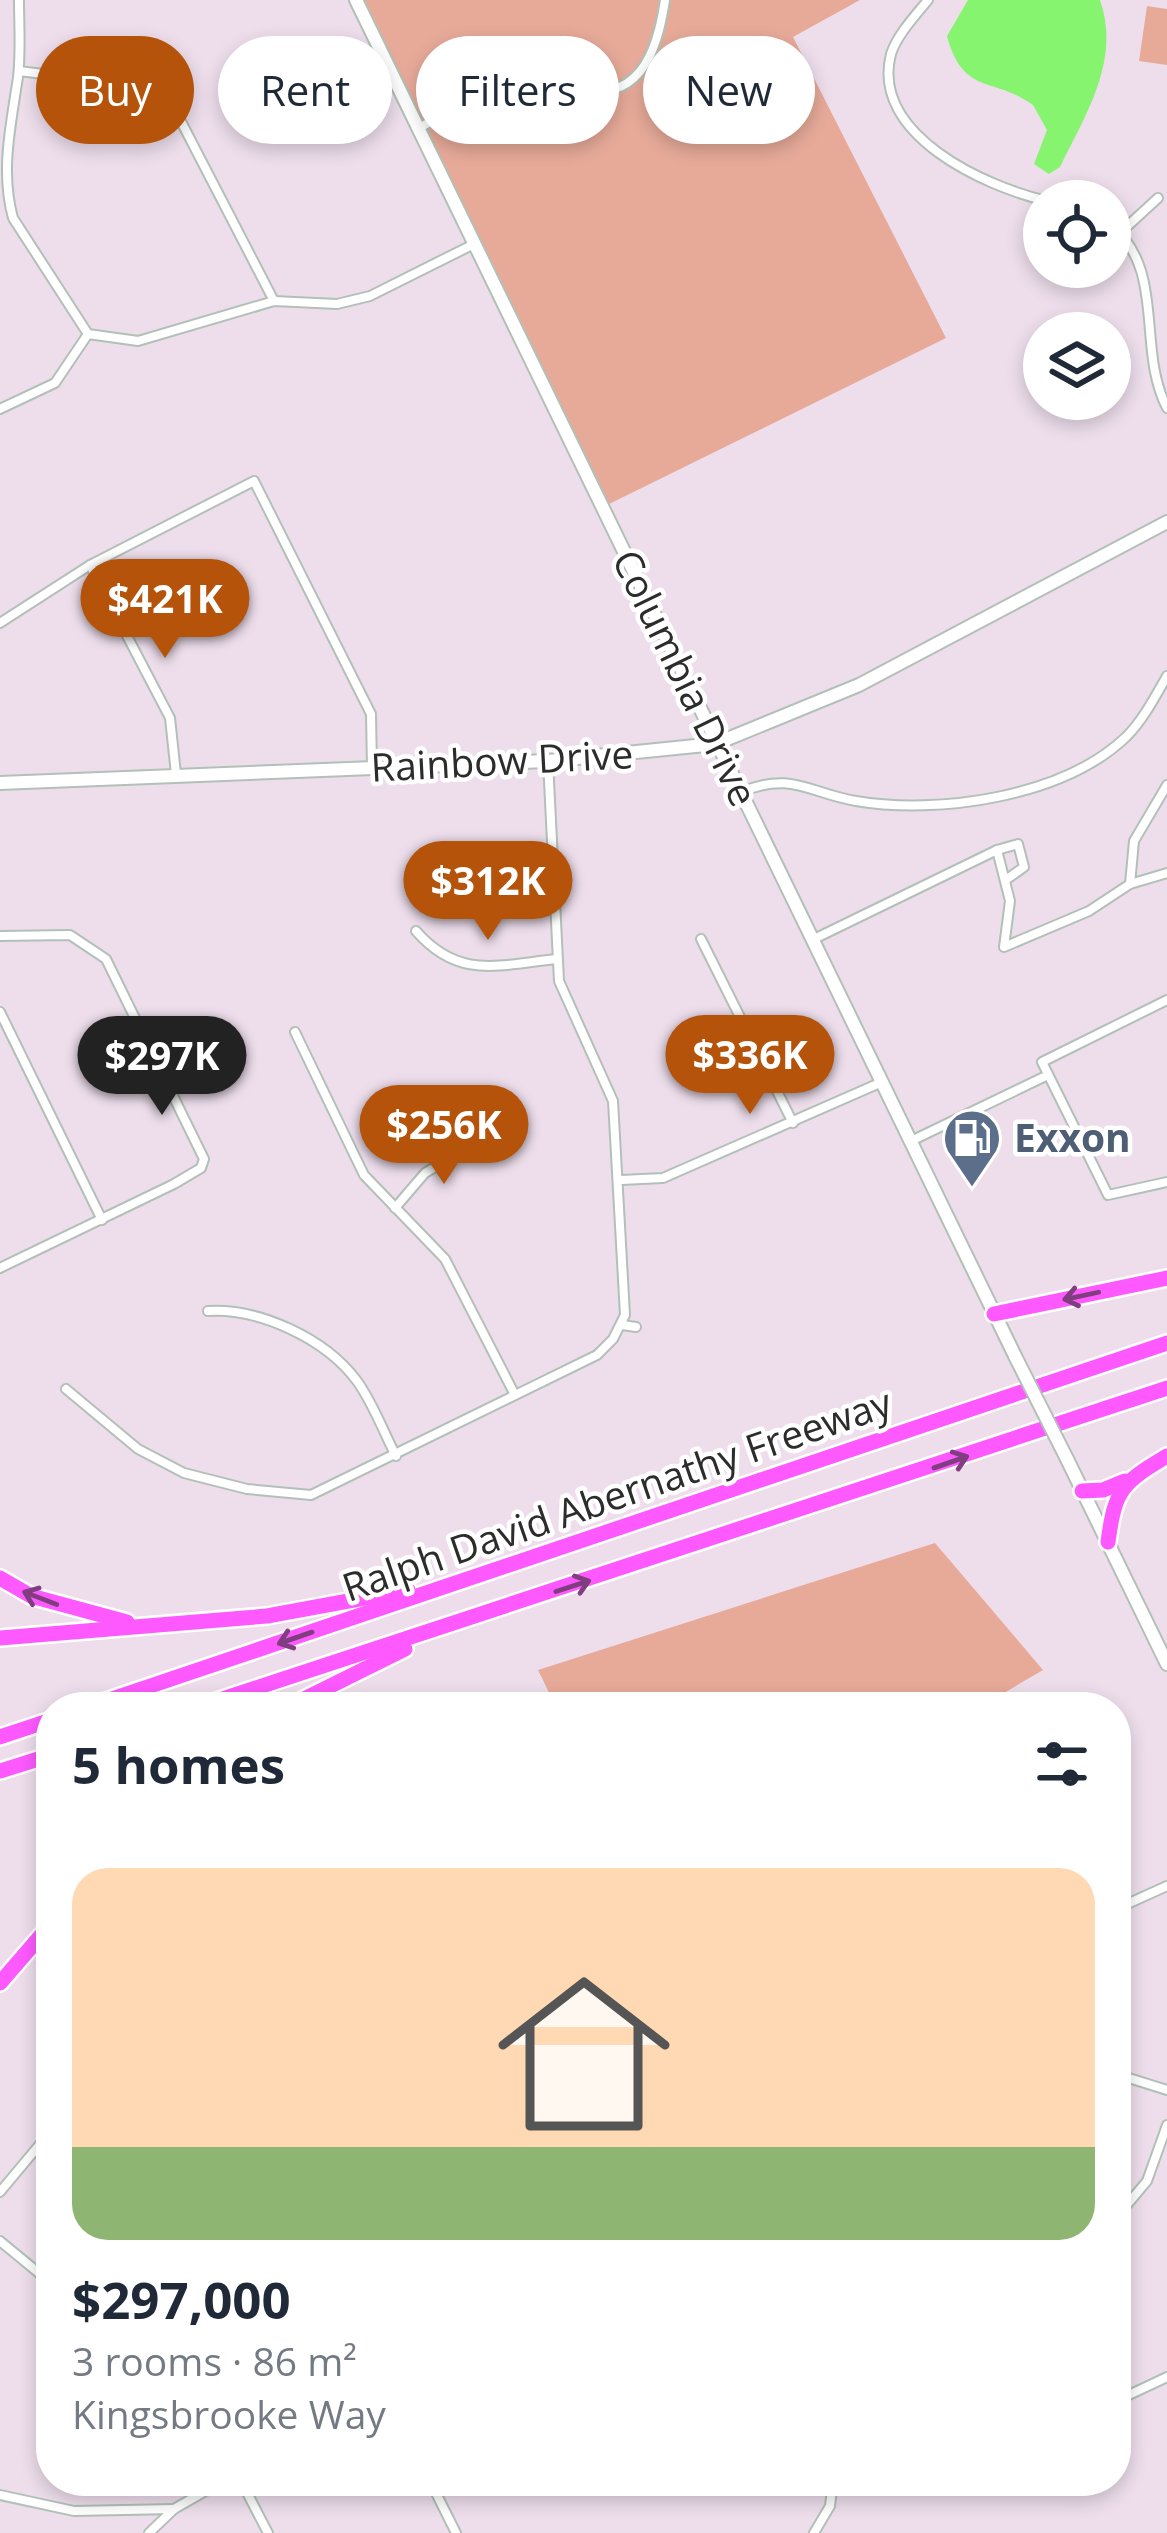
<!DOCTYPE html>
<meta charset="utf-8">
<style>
:root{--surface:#fff;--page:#f2f2f3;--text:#1f2937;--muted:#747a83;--accent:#b45309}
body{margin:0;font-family:"Open Sans",sans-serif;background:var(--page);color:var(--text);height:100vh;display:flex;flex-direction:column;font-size:45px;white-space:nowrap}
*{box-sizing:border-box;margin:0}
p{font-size:39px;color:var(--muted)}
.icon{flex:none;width:66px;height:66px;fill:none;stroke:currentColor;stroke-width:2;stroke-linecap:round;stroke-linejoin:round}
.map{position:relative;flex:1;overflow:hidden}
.drawer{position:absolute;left:36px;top:1692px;width:1095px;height:804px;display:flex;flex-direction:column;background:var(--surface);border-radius:48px;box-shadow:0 6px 18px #0003}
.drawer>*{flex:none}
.banner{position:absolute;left:36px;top:36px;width:1095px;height:108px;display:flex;gap:24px}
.controls{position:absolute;left:1023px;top:180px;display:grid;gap:24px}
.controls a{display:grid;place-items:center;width:108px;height:108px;border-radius:50%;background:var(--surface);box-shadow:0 6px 18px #0003;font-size:60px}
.price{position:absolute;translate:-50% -102px;padding:0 27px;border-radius:42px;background:var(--accent);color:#fff;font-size:39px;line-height:78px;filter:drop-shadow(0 3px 6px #0008)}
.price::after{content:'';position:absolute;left:50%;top:72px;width:36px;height:27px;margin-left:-18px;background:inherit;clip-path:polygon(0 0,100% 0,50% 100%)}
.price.on{background:#222;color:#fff}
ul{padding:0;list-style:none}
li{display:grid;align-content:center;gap:24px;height:636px;padding:0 36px}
li span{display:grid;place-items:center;height:372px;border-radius:36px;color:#555}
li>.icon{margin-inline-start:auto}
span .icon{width:216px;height:216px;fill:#fffc;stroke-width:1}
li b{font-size:51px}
h2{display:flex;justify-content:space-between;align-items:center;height:144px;padding:0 36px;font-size:51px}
.chip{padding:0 42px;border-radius:54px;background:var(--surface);box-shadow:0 6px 18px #0003;font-size:42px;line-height:108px}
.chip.on{background:var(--accent);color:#fff}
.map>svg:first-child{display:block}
</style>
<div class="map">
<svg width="1167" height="2533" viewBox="0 0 1167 2533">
<rect width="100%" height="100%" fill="#eedeec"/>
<g fill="#e7aa99">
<polygon points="356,0 860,0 793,37 946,338 603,507"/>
<polygon points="1147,6 1167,9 1167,65 1139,61"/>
<polygon points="935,1543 1043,1670 980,1707 556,1707 538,1670"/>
</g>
<path fill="#86f46e" d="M968 0H1100C1121 60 1086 114 1060 167L1049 174 1034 164 1047 130 1033 105C993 76 963 96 947 36Z"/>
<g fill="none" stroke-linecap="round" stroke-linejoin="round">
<g stroke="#b2c0b7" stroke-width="12">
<g id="street">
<path d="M19 0C19 25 21 52 18 77 11 125 0 171 13 218L88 334 138 341 274 301 337 304 370 296 474 244"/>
<path d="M928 0C915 16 897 35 891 54 870 135 986 187 1047 201"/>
<polyline points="19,71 131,85 172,104 274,301"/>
<path d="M419 128C441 116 463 103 488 97 581 78 645 134 665 0"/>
<path d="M1110 224C1167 270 1136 348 1167 408"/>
<polyline points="1121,232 1158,198"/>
<polyline points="0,409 55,383 88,334"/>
<polyline points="90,565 170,718 176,774"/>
<polyline points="0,623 90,565 254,481 371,714 372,768"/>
<path d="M742 792C791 771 809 793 856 801 938 815 1063 797 1126 737 1143 720 1155 697 1167 676"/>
<polyline points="997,850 1018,844 1024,867 1007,879"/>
<polyline points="1130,884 1134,841 1167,785"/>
<path d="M416 931C459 980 498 965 557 959"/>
<polyline points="0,936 70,935 106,959 204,1159 201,1168 174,1184 0,1268"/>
<polyline points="701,939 793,1123"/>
<polyline points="814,939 997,850 1010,901 1004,947 1089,911 1130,884 1167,873"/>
<polyline points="1167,1000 1042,1062 1108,1195 1167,1182"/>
<polyline points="0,1012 102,1220"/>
<polyline points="295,1032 364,1175 445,1259 515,1395"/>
<polyline points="911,1141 1048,1075"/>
<polyline points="621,1180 663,1178 882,1082"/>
<polyline points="395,1208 425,1173 474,1144"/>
<path d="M208 1311C259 1308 325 1338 357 1381 373 1403 383 1431 396 1456"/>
<polyline points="622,1325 636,1327"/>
<polyline points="66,1389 138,1449 184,1473 247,1489 311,1495 597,1355 613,1339 625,1315 613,1101 559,981 548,761"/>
<polyline points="1116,1909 1167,1886"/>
<polyline points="1116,2074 1167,2090"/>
<polyline points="0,2192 51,2131"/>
<polyline points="1116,2218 1147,2181 1167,2125"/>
<polyline points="0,2241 51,2283"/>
<polyline points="1116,2401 1167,2377"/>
<polyline points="241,2481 268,2533"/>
<polyline points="430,2481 456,2533"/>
<polyline points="0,2495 74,2511 174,2509"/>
<polyline points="149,2533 174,2509 223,2481"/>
<polyline points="814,2533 830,2506 833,2481"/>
</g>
</g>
<g stroke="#b2c0b7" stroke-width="16">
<g id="secondary">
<polyline points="356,0 1015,1356"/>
<polyline points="0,783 548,761 715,744 859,685 1167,522"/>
<polyline points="1067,1459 1167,1664"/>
</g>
</g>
<g stroke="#fff" stroke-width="20">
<g id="highway">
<polyline points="994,1314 1167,1278"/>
<polyline points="1082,1491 1103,1490 1125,1481"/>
<path d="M1108 1542C1115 1489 1122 1483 1167 1456"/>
<polyline points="0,1578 31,1596 127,1622"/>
<polyline points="0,1638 267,1616 408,1590"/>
<polyline points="88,1707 1167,1343"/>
<polyline points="198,1707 1167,1388"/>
<polyline points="288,1707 405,1649"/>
<polyline points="0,1737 51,1720"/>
<polyline points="0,1771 51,1755"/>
<polyline points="0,1983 51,1924"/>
</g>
</g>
<use href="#street" stroke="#fff" stroke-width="8"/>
<use href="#secondary" stroke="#fff" stroke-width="12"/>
<use href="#highway" stroke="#fd59ff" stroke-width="15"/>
<g stroke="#b2c0b7" stroke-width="16" stroke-linecap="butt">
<polyline id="secondary-bridge" points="1015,1356 1067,1459"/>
</g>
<use href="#secondary-bridge" stroke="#fff" stroke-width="12"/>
</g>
<defs><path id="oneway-shaft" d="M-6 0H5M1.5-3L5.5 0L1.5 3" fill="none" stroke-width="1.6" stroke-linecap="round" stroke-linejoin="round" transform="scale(3)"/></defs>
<g stroke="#803e80">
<use href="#oneway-shaft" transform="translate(1081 1296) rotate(168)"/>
<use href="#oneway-shaft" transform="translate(951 1462) rotate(-19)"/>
<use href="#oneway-shaft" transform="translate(573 1586) rotate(-18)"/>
<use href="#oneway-shaft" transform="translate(40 1598) rotate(-159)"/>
<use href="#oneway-shaft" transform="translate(295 1638) rotate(161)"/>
</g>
<defs>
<g id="fuel-pin" transform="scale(3)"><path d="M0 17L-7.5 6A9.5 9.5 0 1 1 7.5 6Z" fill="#5c6f8a" stroke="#fff"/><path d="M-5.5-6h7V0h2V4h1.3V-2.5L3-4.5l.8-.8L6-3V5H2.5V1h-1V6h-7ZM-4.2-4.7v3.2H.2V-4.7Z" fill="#fff"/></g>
</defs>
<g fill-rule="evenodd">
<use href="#fuel-pin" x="972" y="1138"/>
</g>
<g text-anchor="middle" stroke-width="9" stroke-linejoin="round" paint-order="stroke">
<g font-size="39" fill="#2c2c2c" stroke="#fff">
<text transform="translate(685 678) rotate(64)" y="14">Columbia Drive</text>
<text transform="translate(502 761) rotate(-3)" y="14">Rainbow Drive</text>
<text transform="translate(617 1495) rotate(-19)" y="14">Ralph David Abernathy Freeway</text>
</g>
<g font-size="39" font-weight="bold" fill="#4e5e75" stroke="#fff" text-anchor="start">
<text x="1014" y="1152">Exxon</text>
</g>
</g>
</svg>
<div class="controls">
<a><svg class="icon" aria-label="locate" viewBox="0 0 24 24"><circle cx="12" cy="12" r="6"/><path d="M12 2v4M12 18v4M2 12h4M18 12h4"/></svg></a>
<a><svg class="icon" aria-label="layers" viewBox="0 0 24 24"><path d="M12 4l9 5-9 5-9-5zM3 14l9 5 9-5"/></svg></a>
</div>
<b class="price" style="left:165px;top:661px">$421K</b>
<b class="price" style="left:488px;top:943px">$312K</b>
<b class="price" style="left:750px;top:1117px">$336K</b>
<b class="price on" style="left:162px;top:1118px">$297K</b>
<b class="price" style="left:444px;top:1187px">$256K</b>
<div class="banner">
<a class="chip on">Buy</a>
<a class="chip">Rent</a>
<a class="chip">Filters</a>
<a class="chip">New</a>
</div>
<section class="drawer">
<h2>5 homes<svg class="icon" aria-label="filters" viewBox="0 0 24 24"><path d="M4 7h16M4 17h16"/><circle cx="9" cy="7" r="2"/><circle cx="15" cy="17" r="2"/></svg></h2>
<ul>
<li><span style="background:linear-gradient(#ffd9b3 75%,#8fb573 0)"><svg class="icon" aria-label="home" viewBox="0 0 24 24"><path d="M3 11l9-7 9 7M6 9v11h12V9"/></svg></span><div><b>$297,000</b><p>3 rooms · 86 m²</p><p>Kingsbrooke Way</p></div></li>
</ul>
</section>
</div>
